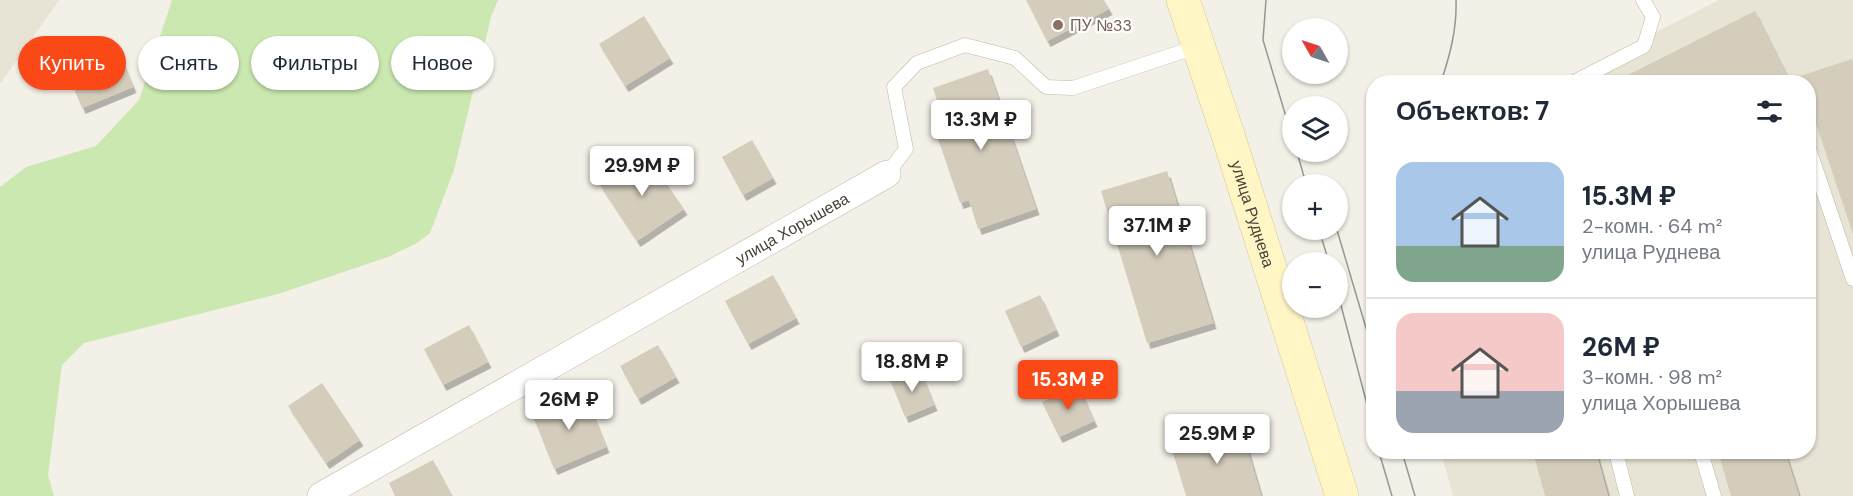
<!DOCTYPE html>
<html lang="ru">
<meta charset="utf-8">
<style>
:root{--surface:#fff;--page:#f6f6f7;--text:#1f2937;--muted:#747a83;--line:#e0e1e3;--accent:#fa4917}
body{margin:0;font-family:"DM Sans",sans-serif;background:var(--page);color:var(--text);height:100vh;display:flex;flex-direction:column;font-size:22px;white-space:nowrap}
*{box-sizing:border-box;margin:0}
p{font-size:20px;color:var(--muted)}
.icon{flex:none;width:33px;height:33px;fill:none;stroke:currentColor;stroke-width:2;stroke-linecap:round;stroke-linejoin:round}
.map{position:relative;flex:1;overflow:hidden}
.side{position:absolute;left:1366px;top:75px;width:450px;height:384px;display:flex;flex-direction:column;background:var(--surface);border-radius:24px;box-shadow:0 2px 4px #0004}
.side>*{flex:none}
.guide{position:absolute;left:18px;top:36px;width:570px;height:54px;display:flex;gap:12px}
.needle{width:39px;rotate:309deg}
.buttons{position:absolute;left:1282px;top:18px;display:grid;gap:12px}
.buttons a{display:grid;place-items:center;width:66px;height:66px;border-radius:50%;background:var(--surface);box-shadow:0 2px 4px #0004;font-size:30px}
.price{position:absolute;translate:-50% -51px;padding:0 14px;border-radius:6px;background:#fff;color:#222;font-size:20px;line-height:39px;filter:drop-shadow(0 2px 3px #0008)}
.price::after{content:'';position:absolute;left:50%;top:36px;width:18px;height:14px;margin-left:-9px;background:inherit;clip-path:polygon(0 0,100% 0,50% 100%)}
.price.selected{background:var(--accent);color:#fff}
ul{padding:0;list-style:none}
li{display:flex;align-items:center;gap:18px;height:150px;padding:0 30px}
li+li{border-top:2px solid var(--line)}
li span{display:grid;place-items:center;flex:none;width:168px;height:120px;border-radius:18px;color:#555}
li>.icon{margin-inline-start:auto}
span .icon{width:72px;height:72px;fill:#fffc;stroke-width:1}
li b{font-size:26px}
h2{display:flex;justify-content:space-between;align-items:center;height:72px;padding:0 30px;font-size:26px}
.tag{padding:0 21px;border-radius:27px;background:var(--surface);box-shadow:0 2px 4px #0004;font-size:21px;line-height:54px}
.tag.selected{background:var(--accent);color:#fff}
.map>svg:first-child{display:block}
</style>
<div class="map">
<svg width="1853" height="496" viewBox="0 0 1853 496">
<defs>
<filter id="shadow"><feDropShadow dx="3.5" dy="6" stdDeviation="0" flood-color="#0004"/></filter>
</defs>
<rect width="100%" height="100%" fill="#f3f0e7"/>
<g fill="#e7e3d5">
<polygon points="0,0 59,0 0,84"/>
<polygon points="1719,0 1853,0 1853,496 1453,496 1441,452 1809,452 1809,82 1558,82"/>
</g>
<polygon fill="#cae8af" points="172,0 498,0 491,17 454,170 430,233 417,243 388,257 278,294 84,343 62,365 48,475 54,496 0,496 0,187 26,167 96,146 139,100"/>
<g fill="#d5cdbc" filter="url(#shadow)">
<polygon points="1026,0 1104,0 1109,9 1047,41"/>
<polygon points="1755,11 1788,77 1777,82 1614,82"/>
<polygon points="644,16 670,58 625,86 599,44"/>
<polygon points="114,42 133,87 82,108 63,63"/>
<polygon points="1852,59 1853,63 1853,234 1809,103 1809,82 1802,82 1800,76"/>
<polygon points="988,69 1036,209 978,229 969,200 960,203 936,133 946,129 933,88"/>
<polygon points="752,140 773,178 743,195 722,157"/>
<polygon points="646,154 684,209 637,241 600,185"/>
<polygon points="1167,171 1213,323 1147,343 1101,191"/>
<polygon points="773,275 796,318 748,344 725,301"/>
<polygon points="1040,295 1056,330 1021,347 1005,311"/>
<polygon points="469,325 488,362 443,385 424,349"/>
<polygon points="658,345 676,377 638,399 620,366"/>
<polygon points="919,369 934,405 905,417 890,380"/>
<polygon points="322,383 360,440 326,463 288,406"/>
<polygon points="1078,385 1094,421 1059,437 1042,402"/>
<polygon points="584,393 606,447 554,469 532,414"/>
<polygon points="1240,424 1261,496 1186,496 1171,446"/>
<polygon points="1533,452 1596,452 1608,496 1545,496"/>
<polygon points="1718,452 1785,452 1799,496 1731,496"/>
<polygon points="433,460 452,496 395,496 389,483"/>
</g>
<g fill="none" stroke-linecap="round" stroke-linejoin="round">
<g stroke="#bfb9a9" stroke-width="15">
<g id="service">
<polyline points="1574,82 1644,46 1653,17 1643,0"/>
<polyline points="1809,149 1853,279"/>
<polyline points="887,174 906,149 894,87 917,63 965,45 1015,58 1046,87 1073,88 1199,46"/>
<polyline points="1616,452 1627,496"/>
<polyline points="1701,452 1714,496"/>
</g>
</g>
<g stroke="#bfb9a9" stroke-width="28">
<g id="minor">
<path id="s1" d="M321 496 887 174"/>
</g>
</g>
<g stroke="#d4c796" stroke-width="34">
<g id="secondary">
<path id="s2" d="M1183 0 1229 138 1342 496"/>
</g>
</g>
<use href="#service" stroke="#fff" stroke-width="14"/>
<use href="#minor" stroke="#fff" stroke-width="27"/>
<use href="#secondary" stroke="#fff5c5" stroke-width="33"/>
<g stroke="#969696" stroke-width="1.5">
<polyline points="1266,0 1263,40 1293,140"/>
<path d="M1441 82C1450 55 1457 29 1456 0"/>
<polyline points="1297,152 1306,184"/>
<polyline points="1319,230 1329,262"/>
<polyline points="1337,230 1374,355"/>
<polyline points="1338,294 1374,431"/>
<polyline points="1379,452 1392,496"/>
<polyline points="1402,452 1415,496"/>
</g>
</g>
<circle fill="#8d6e63" stroke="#fff" stroke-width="2" cx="1058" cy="25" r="6"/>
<g text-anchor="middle" stroke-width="4.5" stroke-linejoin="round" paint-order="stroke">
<g font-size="16" fill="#785e54" stroke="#fff" text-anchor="start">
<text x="1070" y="31">ПУ №33</text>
</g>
<g font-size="16" fill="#464136" stroke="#fff">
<text dy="6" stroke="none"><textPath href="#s2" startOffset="225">улица Руднева</textPath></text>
<text dy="6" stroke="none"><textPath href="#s1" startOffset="542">улица Хорышева</textPath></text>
</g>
</g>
</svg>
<div class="buttons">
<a><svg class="needle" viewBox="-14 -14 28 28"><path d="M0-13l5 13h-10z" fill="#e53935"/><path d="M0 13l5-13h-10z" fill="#747a83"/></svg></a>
<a><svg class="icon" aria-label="layers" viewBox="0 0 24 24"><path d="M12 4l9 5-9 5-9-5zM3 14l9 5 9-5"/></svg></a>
<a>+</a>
<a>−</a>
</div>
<b class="price" style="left:981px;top:151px">13.3M ₽</b>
<b class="price" style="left:642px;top:197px">29.9M ₽</b>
<b class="price" style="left:1157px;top:257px">37.1M ₽</b>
<b class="price" style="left:912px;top:393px">18.8M ₽</b>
<b class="price selected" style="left:1068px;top:411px">15.3M ₽</b>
<b class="price" style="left:569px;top:431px">26M ₽</b>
<b class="price" style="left:1217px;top:465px">25.9M ₽</b>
<div class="guide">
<a class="tag selected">Купить</a>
<a class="tag">Снять</a>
<a class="tag">Фильтры</a>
<a class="tag">Новое</a>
</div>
<section class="side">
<h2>Объектов: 7<svg class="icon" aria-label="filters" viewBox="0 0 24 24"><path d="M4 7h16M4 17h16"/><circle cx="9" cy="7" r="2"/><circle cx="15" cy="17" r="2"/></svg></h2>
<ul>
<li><span style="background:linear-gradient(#a9c7e8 70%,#7fa58c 0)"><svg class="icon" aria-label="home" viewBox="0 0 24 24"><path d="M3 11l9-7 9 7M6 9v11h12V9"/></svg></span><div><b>15.3M ₽</b><p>2-комн. · 64 m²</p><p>улица Руднева</p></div></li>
<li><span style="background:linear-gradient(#f6c9c9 65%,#9aa5b1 0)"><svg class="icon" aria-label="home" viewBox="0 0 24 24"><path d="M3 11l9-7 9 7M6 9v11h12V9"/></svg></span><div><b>26M ₽</b><p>3-комн. · 98 m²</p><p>улица Хорышева</p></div></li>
</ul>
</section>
</div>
